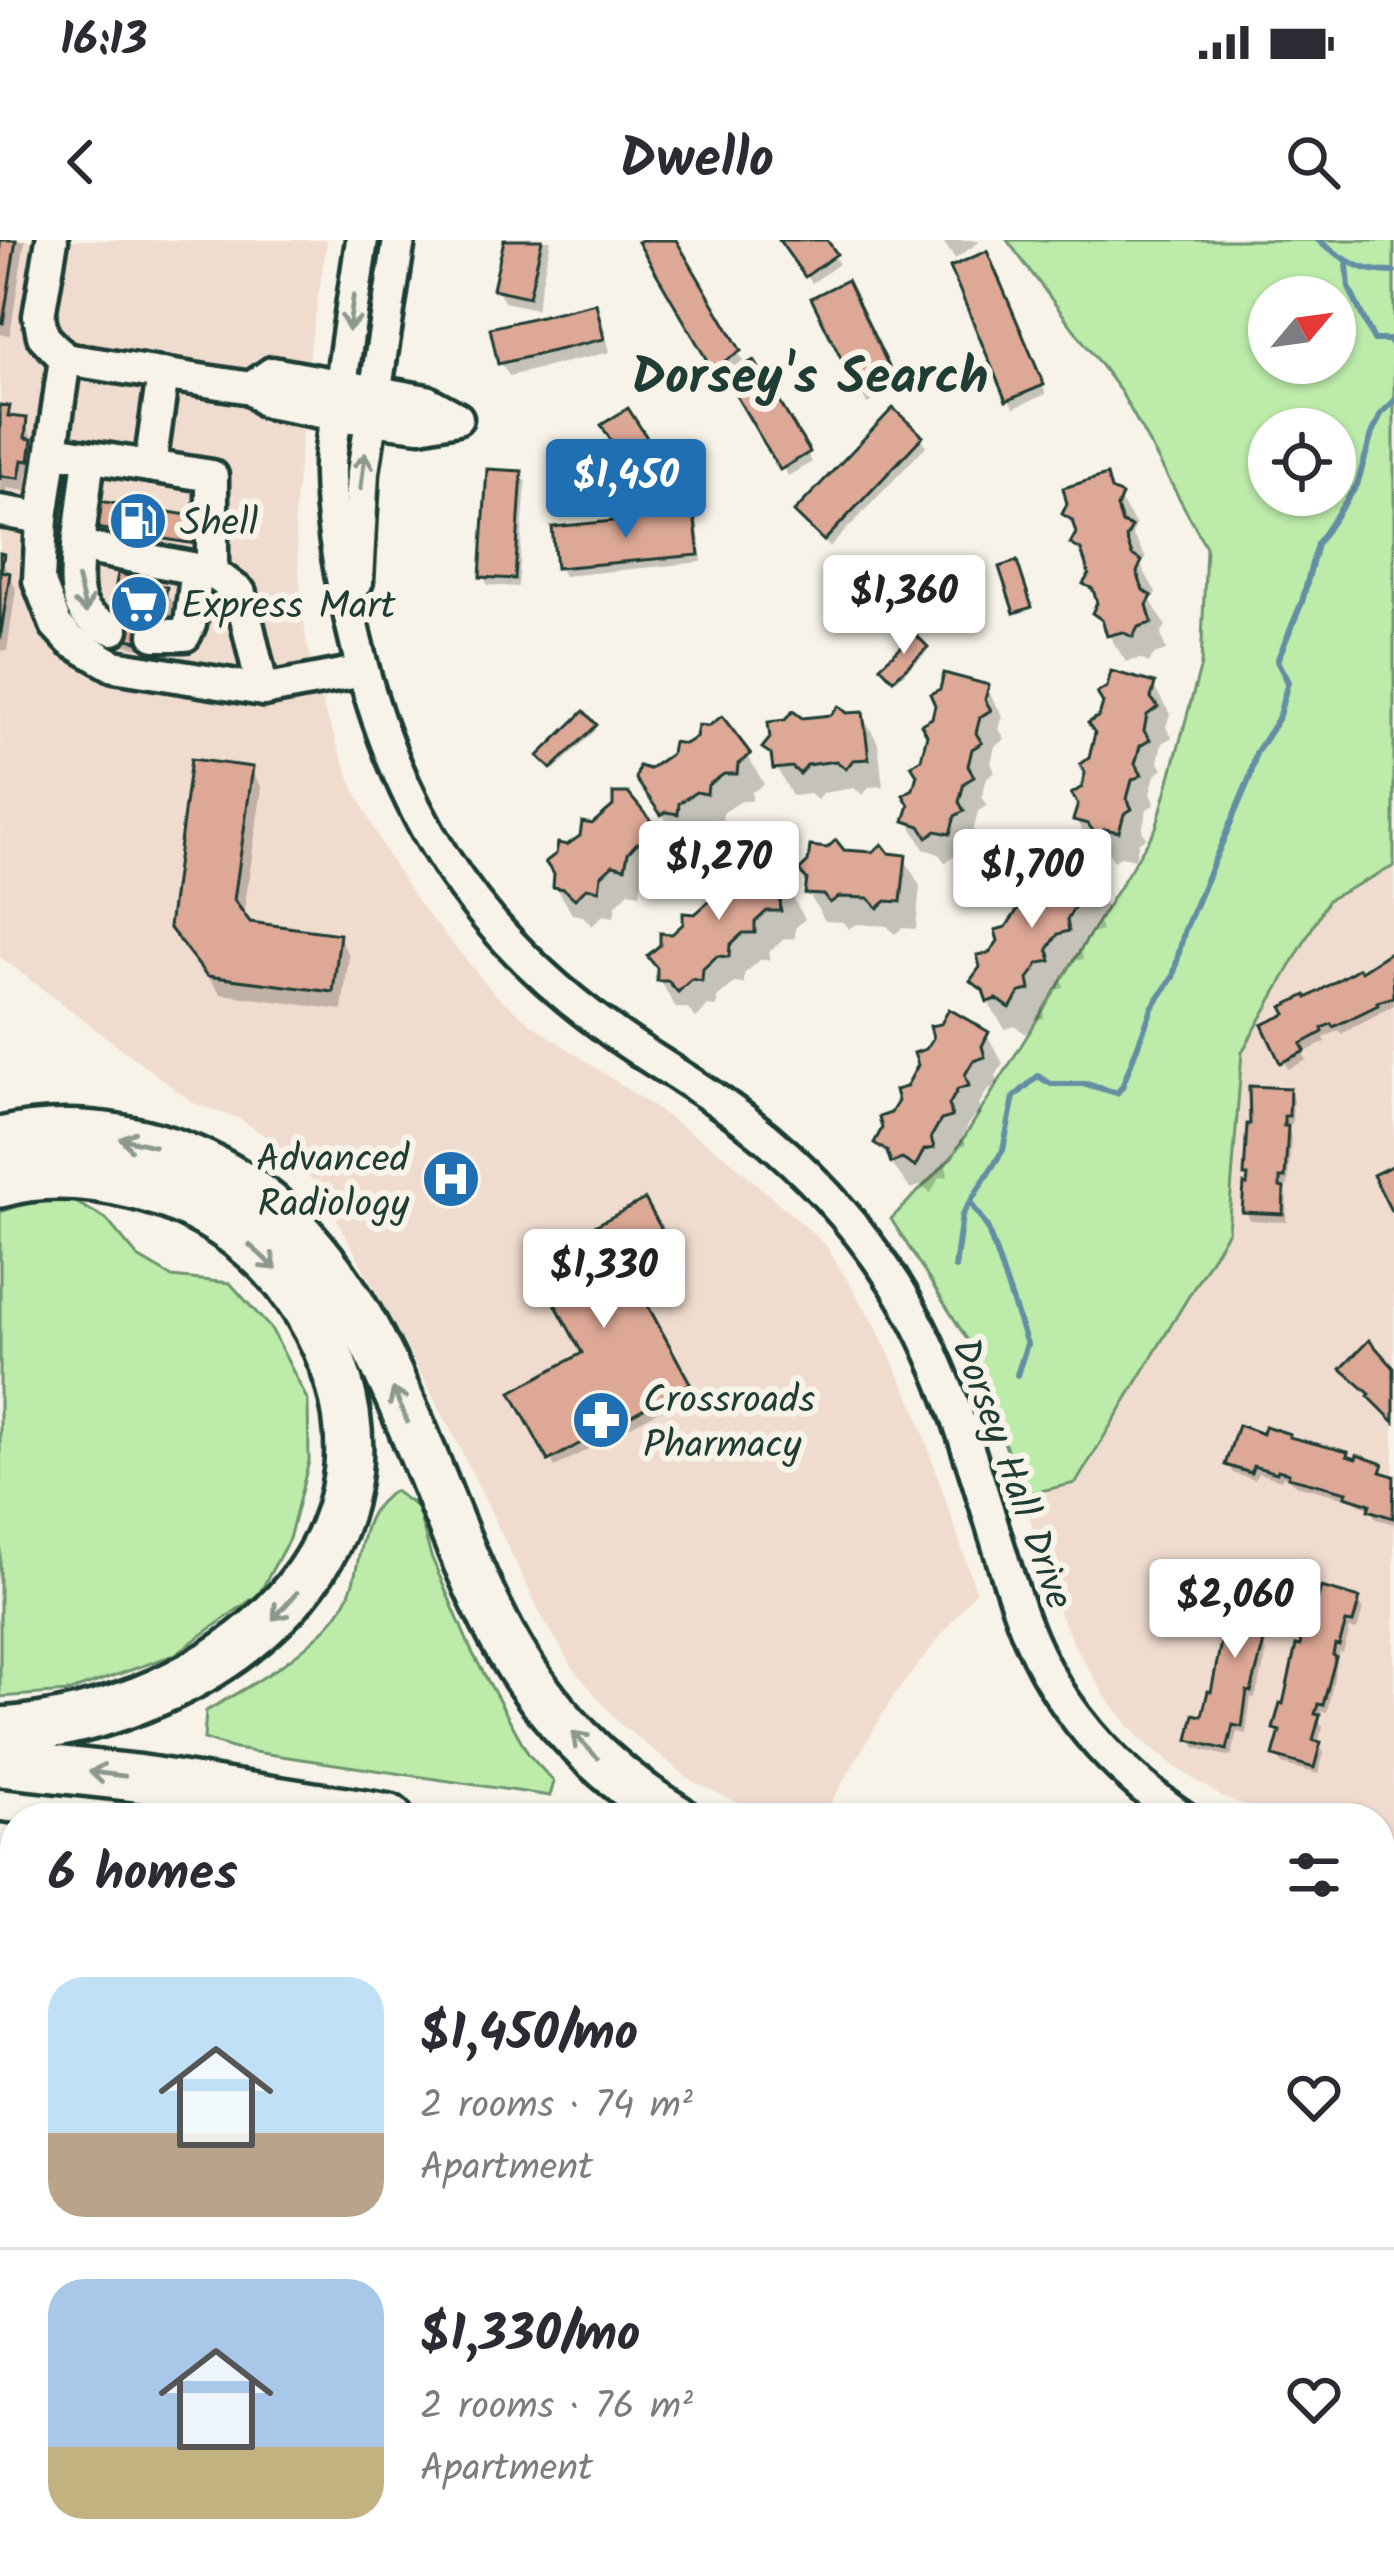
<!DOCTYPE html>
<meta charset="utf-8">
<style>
:root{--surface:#fff;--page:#f7f7f7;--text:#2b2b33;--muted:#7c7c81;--line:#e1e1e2;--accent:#1f6fb2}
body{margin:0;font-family:Kalam,sans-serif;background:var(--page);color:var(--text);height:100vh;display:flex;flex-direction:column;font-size:45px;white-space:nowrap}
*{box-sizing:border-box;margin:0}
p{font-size:39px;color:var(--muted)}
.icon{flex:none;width:66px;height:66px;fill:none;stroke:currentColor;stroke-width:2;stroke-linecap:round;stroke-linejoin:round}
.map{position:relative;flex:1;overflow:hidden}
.side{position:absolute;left:0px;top:1563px;width:1395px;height:771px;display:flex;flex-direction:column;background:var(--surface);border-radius:48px 48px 0 0;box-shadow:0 3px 9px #0004}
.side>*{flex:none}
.needle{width:78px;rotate:61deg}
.buttons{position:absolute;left:1248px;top:36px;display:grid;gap:24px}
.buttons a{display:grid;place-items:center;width:108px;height:108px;border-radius:50%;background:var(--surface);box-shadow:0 3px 9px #0004;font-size:60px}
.price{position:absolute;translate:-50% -102px;padding:0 27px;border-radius:12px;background:#fff;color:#222;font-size:39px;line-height:78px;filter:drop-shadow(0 3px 6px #0008)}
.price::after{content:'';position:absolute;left:50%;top:72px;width:36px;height:27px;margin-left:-18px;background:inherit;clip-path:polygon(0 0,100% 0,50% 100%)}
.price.selected{background:var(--accent);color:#fff}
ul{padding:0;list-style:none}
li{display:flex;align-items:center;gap:36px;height:300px;padding:0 48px}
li+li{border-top:3px solid var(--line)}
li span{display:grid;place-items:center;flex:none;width:336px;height:240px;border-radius:36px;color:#555}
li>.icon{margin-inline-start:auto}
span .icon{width:144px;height:144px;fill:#fffc;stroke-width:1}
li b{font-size:51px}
h2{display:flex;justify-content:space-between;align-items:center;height:144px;padding:0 48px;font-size:51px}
.status{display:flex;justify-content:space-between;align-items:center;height:84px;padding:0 60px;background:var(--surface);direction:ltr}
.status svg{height:33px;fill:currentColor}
header{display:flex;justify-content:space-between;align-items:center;height:156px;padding:0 48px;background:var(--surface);font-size:54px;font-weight:700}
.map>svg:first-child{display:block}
</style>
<div class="status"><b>16:13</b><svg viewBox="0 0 49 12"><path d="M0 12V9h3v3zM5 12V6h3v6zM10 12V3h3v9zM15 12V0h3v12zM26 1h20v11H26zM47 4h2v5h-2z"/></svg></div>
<header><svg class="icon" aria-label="back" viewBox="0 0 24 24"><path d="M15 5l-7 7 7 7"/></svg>Dwello<svg class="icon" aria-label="search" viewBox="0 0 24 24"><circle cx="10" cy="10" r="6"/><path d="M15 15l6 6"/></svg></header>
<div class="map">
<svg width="1394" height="2332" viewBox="0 0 1394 2332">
<rect width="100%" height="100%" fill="#f7f3e8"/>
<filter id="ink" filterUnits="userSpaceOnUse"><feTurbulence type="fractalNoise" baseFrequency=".00833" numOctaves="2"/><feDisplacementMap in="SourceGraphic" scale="24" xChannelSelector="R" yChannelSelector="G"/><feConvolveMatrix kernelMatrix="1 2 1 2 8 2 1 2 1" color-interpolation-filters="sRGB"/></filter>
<g filter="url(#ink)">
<g fill="#f0dccf">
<polygon points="0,0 327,0 310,110 294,278 306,400 325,473 353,546 385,611 419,664 493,752 530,783 724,915 826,1005 877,1089 915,1168 976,1351 893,1457 822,1578 777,1578 743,1566 691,1540 619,1483 575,1431 542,1377 453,1194 320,948 281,907 240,879 195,864 0,717"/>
<polygon points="1394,626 1394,1609 1380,1606 1380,1578 1281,1578 1222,1557 1178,1529 1139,1498 1107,1459 1073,1403 1058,1370 1023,1255 1076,1242 1228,991 1242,812 1328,660"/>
</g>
<g fill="#bcebaa" stroke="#6e946f" stroke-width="3" fill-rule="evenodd">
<path d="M1007 0H1394V626L1328 660 1242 812 1228 991 1076 1243 1023 1255 968 1101 891 979 952 917 1156 588 1201 425 1206 307 1121 152ZM1269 57H1335V123H1269ZM1269 189H1335V255H1269Z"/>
<polygon points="59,953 106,979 138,1017 172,1037 230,1043 272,1090 308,1161 309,1221 289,1299 259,1354 174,1415 68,1452 0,1457 0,972"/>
<path d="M394 1251 417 1267 431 1316 472 1412 529 1515 554 1542 550 1556 235 1509 204 1499 206 1471C250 1446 309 1414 339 1372 368 1333 350 1276 394 1251Z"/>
<polygon points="15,1669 15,1996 0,1967 0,1670"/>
<polygon points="17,2319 329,2319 316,2332 17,2332"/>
<polygon points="627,2319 809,2319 809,2332 606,2332"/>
</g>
<g fill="#0003">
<polygon points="0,0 25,0 10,95 0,94"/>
<polygon points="507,0 551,0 536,69 504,62 497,48"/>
<polygon points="648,0 673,0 743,121 719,135 642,3"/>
<polygon points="781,0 823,0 839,24 812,43"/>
<polygon points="942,0 978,0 979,2 955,19"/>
<polygon points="990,23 1046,154 1014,168 1009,160"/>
<polygon points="850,52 898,149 867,164 863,155"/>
<polygon points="595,67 602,80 610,112 509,136 501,123"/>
<polygon points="753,124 812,222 788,236 729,138"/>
<polygon points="0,168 8,169 14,179 25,181 38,215 35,233 28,232 26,251 7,248 6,256 0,255"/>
<polygon points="627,172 671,242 649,256 605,186"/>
<polygon points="921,198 926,206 830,307 803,281 798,273"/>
<polygon points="521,234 526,242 518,347 488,345 483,336"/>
<polygon points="1106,239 1136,285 1132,294 1146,318 1141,326 1156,352 1151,361 1166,386 1161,394 1166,411 1154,415 1149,423 1140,419 1126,422 1095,373 1099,366 1087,344 1090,332 1074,304 1078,296 1065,274"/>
<polygon points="693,276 698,284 702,322 564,336 559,327"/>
<polygon points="200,283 197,305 81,288"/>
<polygon points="0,316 16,349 7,411 0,410"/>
<polygon points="165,350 173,363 167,401 159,399 157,411 119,404 114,395"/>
<polygon points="925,409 927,412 896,441 885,430"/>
<polygon points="1153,445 1170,474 1166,487 1172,497 1162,503 1158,521 1163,529 1155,535 1150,554 1155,564 1147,569 1142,590 1146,598 1139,602 1135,619 1121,616 1114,621 1108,612 1093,608 1076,580 1084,549"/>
<polygon points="986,448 1003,476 999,489 1005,499 995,506 991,523 995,532 987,537 982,557 987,566 978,571 973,592 977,600 970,604 966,621 953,617 945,623 939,614 924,609 908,581 916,551"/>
<polygon points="862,475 878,503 883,546 869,547 863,555 854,548 823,553 817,560 810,554 792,556 766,508 801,482"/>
<polygon points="594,487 596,490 554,530 543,519"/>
<polygon points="699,499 748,516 764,544 752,552 752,561 741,561 723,573 722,581 712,579 694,592 693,601 680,601 639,539"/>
<polygon points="251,530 262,548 243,678 248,684 338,696 349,715 342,770 221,754 184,706"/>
<polygon points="654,590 670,618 666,631 653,631 642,641 640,654 629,652 616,665 614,677 603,675 592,686 583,676 572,674 556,646"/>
<polygon points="842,613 904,618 920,646 916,689 902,688 895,694 887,686 856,684 848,689 843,682 825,681 808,653"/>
<polygon points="1091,641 1107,669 1099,681 1102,691 1091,694 1081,710 1083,719 1073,721 1062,738 1064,748 1054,750 1043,769 1044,778 1036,779 1026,794 1015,786 1005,789 974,741 991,715"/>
<polygon points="789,651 805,679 795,688 795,698 784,699 770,711 769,720 760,720 744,734 744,744 734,743 717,758 717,767 708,766 696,778 687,768 676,768 660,740 673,697"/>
<polygon points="1391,716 1394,765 1341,794 1339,790 1324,798 1326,802 1303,813 1307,820 1288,829 1266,787"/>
<polygon points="987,795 1003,823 996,836 999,845 988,849 979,865 982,874 973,877 963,895 966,905 956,908 946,927 948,936 939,938 931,953 920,946 910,949 877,903 893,876"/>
<polygon points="1288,851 1293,859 1292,884 1288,884 1291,897 1288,946 1284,946 1283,952 1287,959 1286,982 1250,980 1246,971 1250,942 1247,935"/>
<polygon points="644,963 687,1042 644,1065 692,1153 555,1227 515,1153 586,1114"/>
<polygon points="1291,1201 1381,1226 1385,1237 1394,1240 1394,1284 1376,1279 1370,1269 1351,1259 1296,1245 1283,1236 1281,1240 1258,1233 1255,1240 1233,1233 1228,1225"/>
<polygon points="1269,1342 1274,1351 1270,1369 1275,1378 1264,1409 1267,1413 1255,1458 1251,1457 1246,1494 1237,1492 1231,1517 1196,1508 1191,1499 1214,1456 1232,1386 1229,1381 1233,1364 1228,1355"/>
<polygon points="1358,1361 1363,1369 1357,1390 1350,1389 1343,1413 1339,1412 1327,1472 1322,1471 1319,1481 1323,1486 1318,1503 1324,1513 1318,1534 1282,1524 1277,1516 1282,1498 1276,1488"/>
<polygon points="1380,2191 1394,2193 1394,2223 1380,2220"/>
<polygon points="971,2319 999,2319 999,2332 975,2332"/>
<polygon points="1141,2319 1172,2319 1172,2332 1144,2332"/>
</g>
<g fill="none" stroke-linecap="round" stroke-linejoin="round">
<g stroke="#648ea4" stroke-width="6">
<path d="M1318 0C1345 20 1359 32 1394 32"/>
<polyline points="1347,25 1349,48 1374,100 1389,100 1394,107"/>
<polyline points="970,962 987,987 1027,1104 1017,1135"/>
<polyline points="955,1028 962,975 1003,910 1014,857 1038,836 1051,844 1086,844 1117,853 1122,847 1153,766 1173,737 1184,692 1250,537 1256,513 1278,479 1288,442 1277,421 1302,362 1317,304 1357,245 1372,194 1381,174 1394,161"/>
</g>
</g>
<g fill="#dea896" stroke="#1f3d34" stroke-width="3">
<polygon points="0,0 16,0 3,83 0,82"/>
<polygon points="504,0 542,0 529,57 493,49"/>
<polygon points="642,0 676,0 741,111 712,129 638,2"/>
<polygon points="779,0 827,0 837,14 805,37"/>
<polygon points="987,11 1044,145 1006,161 950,27"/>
<polygon points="847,40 895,139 860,157 811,58"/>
<polygon points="596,63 604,99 498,124 490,88"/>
<polygon points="754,120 810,212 780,230 725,137"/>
<polygon points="0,165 10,166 8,176 27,178 25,198 32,199 29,221 22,220 19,238 0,236 0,240"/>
<polygon points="628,168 669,232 642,249 601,185"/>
<polygon points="893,168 923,196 824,301 794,272"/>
<polygon points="487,229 522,231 515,339 480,337"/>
<polygon points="1107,235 1111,250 1122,255 1117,267 1122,283 1132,287 1126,298 1132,315 1142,321 1137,332 1143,350 1152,356 1147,365 1152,383 1138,387 1133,397 1122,392 1107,396 1102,380 1092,373 1097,363 1093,349 1083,344 1089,334 1081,310 1070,304 1076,293 1072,280 1062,274 1067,264 1063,248"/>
<polygon points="80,258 200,277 196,304 76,285"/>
<polygon points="694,273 699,315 556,328 552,287"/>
<polygon points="0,313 4,314 1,331 10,333 0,399"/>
<polygon points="1017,321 1032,367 1014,373 999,327"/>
<polygon points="118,333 167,347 160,388 110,380"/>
<polygon points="114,380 156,388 154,404 111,396"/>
<polygon points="915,394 928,407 893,440 880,426"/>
<polygon points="1111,431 1155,443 1151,458 1158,467 1147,475 1144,491 1150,500 1140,506 1135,524 1142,535 1132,540 1127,559 1132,569 1124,574 1119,592 1105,589 1096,595 1088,584 1073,580 1078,564 1071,554 1082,547 1085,533 1080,524 1089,518 1095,493 1088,483 1099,476 1103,463 1097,453 1107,447"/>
<polygon points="944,433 989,445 985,460 991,470 980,477 976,493 982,503 972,509 968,526 974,537 964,543 959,562 964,571 955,576 950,594 936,591 927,597 920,586 904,581 909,565 903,555 913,549 917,535 911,525 921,519 927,495 921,484 932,478 935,465 930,454 940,449"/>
<polygon points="839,466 847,473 863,472 869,519 853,520 846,529 836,521 807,525 800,534 792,527 773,529 771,514 762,508 770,498 768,482 785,480 793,471 802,478 831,475"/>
<polygon points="584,471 597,485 551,529 538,516"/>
<polygon points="722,476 751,514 738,524 737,534 724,534 708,545 707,554 696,552 679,563 678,574 666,572 661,575 636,539 639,526 649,529 671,514 673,502 685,504 696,497 698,485 709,486"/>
<polygon points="191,519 253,527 234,660 250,682 340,694 333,752 207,736 169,687"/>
<polygon points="613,553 628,553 657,588 652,592 651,604 637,603 628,613 625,628 613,625 601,636 599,650 586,648 575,659 564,649 553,647 554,634 545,622 556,614 558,603 567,605 580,596 582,582 592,584 613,566"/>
<polygon points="836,600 844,610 873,612 882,604 889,613 906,615 901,662 886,661 878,668 868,658 839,657 830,663 824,655 805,654 807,639 799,631 808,622 810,606 827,608"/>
<polygon points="1055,613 1093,639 1085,651 1088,663 1075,666 1067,680 1069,691 1058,694 1048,709 1051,721 1039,723 1028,739 1030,750 1020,752 1010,768 997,759 987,762 983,750 970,741 980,727 977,715 989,713 998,701 995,690 1006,687 1020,666 1017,654 1030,652 1037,640 1035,629 1046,627"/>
<polygon points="762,615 792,649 780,659 781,671 767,671 755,682 755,693 743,693 730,705 729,717 717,716 703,729 702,741 692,739 678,752 668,741 657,741 657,728 647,716 660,705 660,693 672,694 683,684 683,673 695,674 714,657 714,645 727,645 737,636 738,624 749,625"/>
<polygon points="1392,711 1394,757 1377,762 1378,765 1333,787 1331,784 1322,788 1323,792 1301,804 1305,811 1280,823 1262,785 1286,774 1282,767 1306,755 1307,758 1359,728 1361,731"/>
<polygon points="949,769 989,792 982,806 985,817 973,821 965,835 969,846 958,849 949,865 952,877 941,880 931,897 934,908 924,910 915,927 902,919 891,923 887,911 874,903 882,888 879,877 891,873 898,861 895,850 906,847 918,825 914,813 926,809 933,798 930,786 941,784"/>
<polygon points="1249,846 1290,848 1289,876 1284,876 1284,886 1288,886 1285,938 1280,938 1280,947 1284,948 1283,974 1242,972 1244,944 1247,945 1248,936 1244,936 1247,884 1250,884"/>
<polygon points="1394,925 1394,970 1391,971 1373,935"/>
<polygon points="645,959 685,1032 642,1055 690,1143 548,1221 511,1152 582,1113 531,1020"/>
<polygon points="1369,1100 1394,1128 1394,1182 1368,1156 1370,1154 1341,1129"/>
<polygon points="1238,1185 1263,1194 1265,1186 1290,1194 1289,1197 1348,1212 1347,1216 1356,1219 1357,1215 1383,1224 1380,1232 1394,1236 1393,1278 1368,1270 1370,1264 1345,1256 1347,1252 1288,1237 1289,1233 1278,1230 1277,1233 1253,1226 1251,1233 1225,1225"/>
<polygon points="1231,1329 1271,1340 1265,1365 1272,1367 1260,1401 1264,1402 1251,1452 1247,1451 1242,1487 1233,1485 1227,1510 1188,1500 1194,1474 1202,1476 1208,1451 1211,1452 1223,1392 1227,1393 1230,1382 1226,1381 1232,1357 1224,1355"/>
<polygon points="1321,1347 1360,1358 1353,1383 1346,1382 1339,1406 1335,1405 1333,1415 1336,1417 1323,1465 1318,1464 1315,1474 1320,1475 1313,1500 1321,1502 1314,1528 1273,1516 1280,1491 1273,1489 1280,1463 1283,1464 1296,1405 1300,1406 1305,1370 1314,1372"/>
<polygon points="1380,2188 1394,2190 1394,2217 1380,2214"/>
<polygon points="1138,2319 1168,2319 1168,2329 1138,2328"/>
</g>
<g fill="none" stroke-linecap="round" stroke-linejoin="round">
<g stroke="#1f3d34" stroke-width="39">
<g id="minor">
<polyline points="52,0 39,76 43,96 65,119 251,148 267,162 337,175 420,185 457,178 426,161 272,133 251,148"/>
<path d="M362 0C354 53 346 106 339 160 335 184 329 210 330 235 331 289 342 342 354 394 393 563 467 688 610 790 653 822 702 847 744 880 803 925 857 983 897 1047 947 1128 972 1221 1000 1311 1014 1356 1028 1403 1053 1443 1086 1498 1131 1542 1184 1578"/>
<polyline points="65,119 42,278 39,341 56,385 71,401 114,426 263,450 363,431"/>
<polyline points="54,211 212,236 212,332 240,353 263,450"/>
<polyline points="89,217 78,306 212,332"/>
<polyline points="150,226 163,134"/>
<polyline points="0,271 42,278"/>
<path d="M78 306C76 344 70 377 113 389"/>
<polyline points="357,341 363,232 399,0"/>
<polyline points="155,395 185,395 190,384 197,329"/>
<polyline points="1380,1648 1394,1651"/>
<polyline points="1380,2109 1394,2112"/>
<polyline points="1067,2332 1068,2319"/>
</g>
</g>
<g stroke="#1f3d34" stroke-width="54">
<g id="highway">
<path d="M0 901C57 888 115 893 170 911 378 980 410 1226 502 1396 542 1471 604 1534 676 1578"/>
<path d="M0 944C43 931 93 936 135 946 206 962 270 1009 307 1071 445 1302 215 1477 0 1491"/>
<polyline points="0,1523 136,1538 389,1578"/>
<polyline points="0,1607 15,1609"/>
<polyline points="1380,1774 1394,1777"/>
<polyline points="1380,1860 1394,1863"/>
<polyline points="0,2033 15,2056"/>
<polyline points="366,2332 380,2319"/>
</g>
</g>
<use href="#minor" stroke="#f7f3e8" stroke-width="30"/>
<use href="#highway" stroke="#f7f3e8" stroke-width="45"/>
</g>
<defs><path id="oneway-shaft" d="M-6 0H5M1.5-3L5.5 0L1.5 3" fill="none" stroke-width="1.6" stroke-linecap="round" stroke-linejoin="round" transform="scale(3)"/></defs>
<g stroke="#8b988e">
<use href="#oneway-shaft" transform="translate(351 73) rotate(98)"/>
<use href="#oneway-shaft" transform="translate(363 231) rotate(-83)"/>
<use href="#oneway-shaft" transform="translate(82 356) rotate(76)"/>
<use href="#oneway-shaft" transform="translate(137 902) rotate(-167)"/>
<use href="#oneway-shaft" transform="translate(263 1017) rotate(42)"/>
<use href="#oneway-shaft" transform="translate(400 1165) rotate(-113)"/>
<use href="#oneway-shaft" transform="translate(285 1366) rotate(132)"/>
<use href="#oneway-shaft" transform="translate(585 1505) rotate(-134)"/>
<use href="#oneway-shaft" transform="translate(107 1534) rotate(-173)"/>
</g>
</g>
<defs>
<g id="fuel-disc" transform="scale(3)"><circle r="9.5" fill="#1f6fb2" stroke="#f7f3e8"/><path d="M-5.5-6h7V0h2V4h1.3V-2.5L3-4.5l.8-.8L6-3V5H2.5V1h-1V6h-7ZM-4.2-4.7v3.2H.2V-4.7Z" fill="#fff"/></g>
<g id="supermarket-disc" transform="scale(3)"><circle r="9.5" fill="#1f6fb2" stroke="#f7f3e8"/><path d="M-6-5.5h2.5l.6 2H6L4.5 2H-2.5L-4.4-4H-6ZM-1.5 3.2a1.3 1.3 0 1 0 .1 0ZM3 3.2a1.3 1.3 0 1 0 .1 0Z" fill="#fff"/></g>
<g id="hospital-disc" transform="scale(3)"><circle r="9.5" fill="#1f6fb2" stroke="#f7f3e8"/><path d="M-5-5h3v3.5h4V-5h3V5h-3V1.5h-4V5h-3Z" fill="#fff"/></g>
<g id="pharmacy-disc" transform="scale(3)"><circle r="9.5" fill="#1f6fb2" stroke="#f7f3e8"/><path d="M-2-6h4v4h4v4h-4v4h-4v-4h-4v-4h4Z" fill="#fff"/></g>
</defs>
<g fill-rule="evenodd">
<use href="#fuel-disc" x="138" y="281"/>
<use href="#supermarket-disc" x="139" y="364"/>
<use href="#hospital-disc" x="451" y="939"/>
<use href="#pharmacy-disc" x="601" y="1180"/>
</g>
<g text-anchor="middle" stroke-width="12" stroke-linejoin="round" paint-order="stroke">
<g font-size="39" fill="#1f3d34" stroke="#f7f3e8" text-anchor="start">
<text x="180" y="295">Shell</text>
<text x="181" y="378">Express Mart</text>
<text x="409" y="931" text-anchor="end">Advanced<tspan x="409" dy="45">Radiology</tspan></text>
<text x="643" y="1172">Crossroads<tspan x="643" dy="45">Pharmacy</tspan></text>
</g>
<g font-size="39" fill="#1f3d34" stroke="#f7f3e8">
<text transform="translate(1014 1233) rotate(70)" y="14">Dorsey Hall Drive</text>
</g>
<g font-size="51" font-weight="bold" fill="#1f3d34" stroke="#f7f3e8">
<text x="810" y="153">Dorsey's Search</text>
</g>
</g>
</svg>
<div class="buttons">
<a><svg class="needle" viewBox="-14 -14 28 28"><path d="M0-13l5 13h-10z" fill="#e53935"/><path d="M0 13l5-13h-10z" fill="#7c7c81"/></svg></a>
<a><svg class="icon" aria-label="locate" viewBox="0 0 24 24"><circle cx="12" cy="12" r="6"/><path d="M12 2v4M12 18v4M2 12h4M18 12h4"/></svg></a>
</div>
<b class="price selected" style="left:626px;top:301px">$1,450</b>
<b class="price" style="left:904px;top:417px">$1,360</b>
<b class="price" style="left:719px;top:683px">$1,270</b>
<b class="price" style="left:1032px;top:691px">$1,700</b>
<b class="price" style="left:604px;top:1091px">$1,330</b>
<b class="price" style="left:1235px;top:1421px">$2,060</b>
<section class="side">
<h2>6 homes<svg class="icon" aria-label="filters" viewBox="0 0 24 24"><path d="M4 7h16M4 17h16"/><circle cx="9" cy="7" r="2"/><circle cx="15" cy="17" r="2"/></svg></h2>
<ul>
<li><span style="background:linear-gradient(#bfe0f5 65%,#b9a48a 0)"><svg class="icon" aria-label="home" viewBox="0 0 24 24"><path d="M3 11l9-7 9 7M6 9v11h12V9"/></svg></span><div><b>$1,450/mo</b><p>2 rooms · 74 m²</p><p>Apartment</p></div><svg class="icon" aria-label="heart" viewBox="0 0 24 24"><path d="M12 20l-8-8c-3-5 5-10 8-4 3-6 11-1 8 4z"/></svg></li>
<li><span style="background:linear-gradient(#a9c7e8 70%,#c2b280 0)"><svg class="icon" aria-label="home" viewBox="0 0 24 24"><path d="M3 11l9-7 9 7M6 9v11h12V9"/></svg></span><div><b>$1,330/mo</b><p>2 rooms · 76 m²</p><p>Apartment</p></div><svg class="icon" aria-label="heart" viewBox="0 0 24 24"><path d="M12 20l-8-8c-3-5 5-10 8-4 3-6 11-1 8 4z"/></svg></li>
</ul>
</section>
</div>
